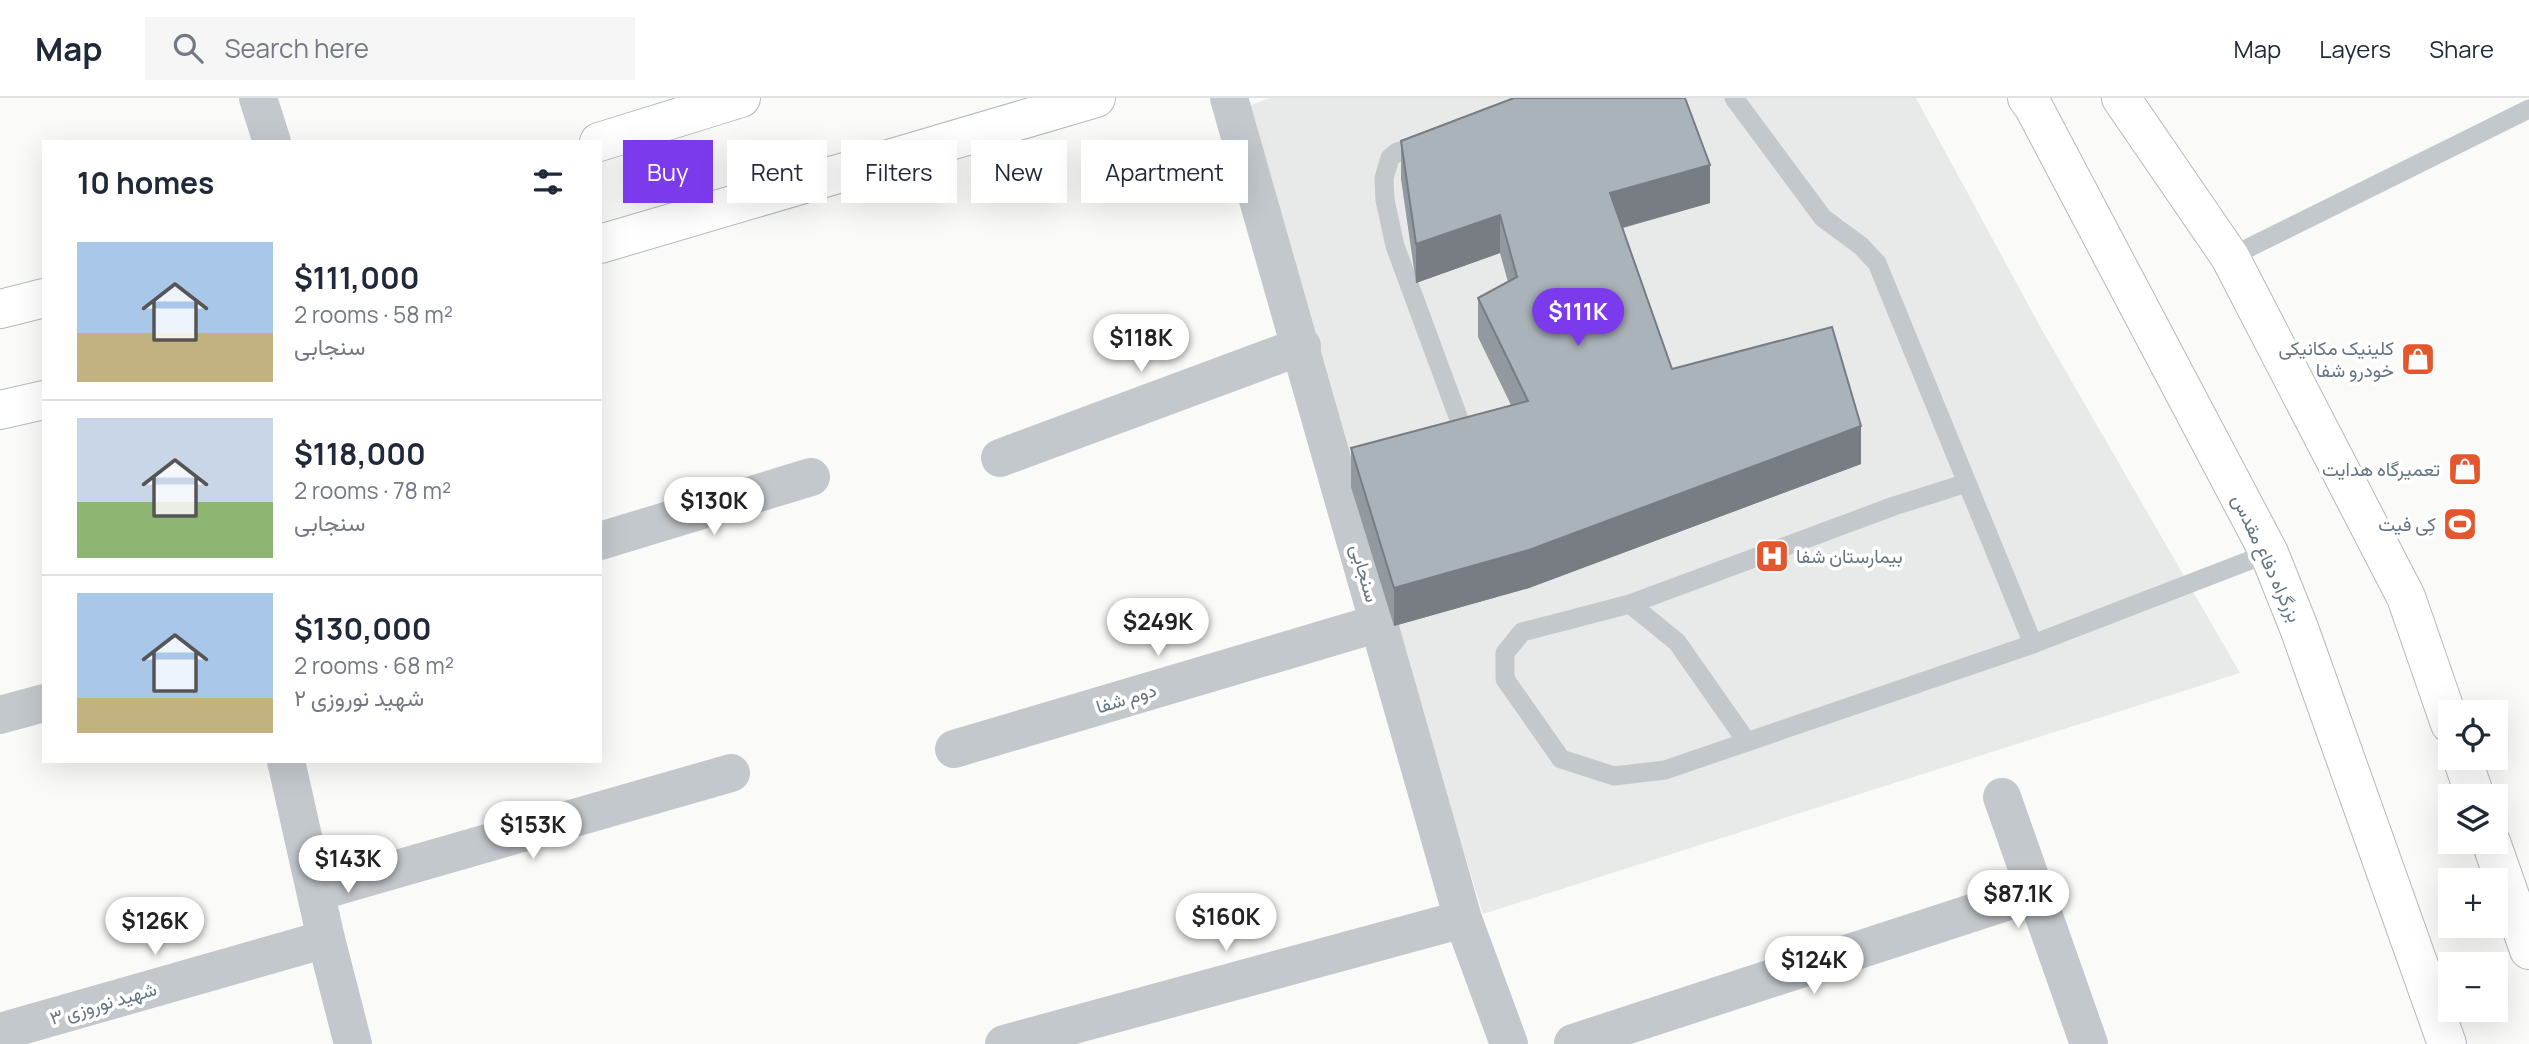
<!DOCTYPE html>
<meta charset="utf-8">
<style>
:root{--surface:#fff;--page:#f6f6f7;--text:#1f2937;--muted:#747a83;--line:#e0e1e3;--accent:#7c3aed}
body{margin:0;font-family:Manrope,Vazirmatn,sans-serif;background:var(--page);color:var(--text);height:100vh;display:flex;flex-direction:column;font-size:26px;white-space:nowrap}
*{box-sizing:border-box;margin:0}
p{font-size:23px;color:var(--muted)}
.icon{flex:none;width:38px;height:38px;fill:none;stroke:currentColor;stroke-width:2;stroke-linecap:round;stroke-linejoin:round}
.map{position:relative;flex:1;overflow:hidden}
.drawer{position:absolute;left:42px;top:42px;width:560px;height:623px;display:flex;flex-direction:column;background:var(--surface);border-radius:0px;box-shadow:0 7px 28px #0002}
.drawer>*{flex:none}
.banner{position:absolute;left:623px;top:42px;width:665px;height:63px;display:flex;gap:14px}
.fabs{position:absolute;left:2438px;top:602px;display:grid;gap:14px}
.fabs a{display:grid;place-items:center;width:70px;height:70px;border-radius:0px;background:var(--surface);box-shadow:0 7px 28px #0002;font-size:35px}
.price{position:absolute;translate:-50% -60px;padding:0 16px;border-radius:24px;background:#fff;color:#222;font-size:23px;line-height:46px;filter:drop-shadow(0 2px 4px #0008)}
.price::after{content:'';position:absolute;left:50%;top:42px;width:21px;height:16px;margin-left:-10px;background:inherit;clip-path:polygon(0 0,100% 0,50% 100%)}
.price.active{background:var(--accent);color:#fff}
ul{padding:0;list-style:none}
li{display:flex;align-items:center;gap:21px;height:175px;padding:0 35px}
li+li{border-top:2px solid var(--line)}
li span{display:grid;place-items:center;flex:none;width:196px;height:140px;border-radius:0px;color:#555}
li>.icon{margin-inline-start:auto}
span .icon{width:84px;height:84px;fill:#fffc;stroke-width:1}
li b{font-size:30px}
h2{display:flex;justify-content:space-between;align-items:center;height:84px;padding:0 35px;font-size:30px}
.chip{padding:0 24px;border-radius:0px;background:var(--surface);box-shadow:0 7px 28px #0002;font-size:24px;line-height:63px}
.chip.active{background:var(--accent);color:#fff}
header{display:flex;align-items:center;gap:42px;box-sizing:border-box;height:98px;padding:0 35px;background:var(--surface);border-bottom:2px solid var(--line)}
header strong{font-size:33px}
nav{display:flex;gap:38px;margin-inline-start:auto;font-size:24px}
.search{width:490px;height:63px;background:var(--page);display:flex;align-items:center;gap:18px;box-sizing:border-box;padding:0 24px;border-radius:0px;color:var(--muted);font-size:26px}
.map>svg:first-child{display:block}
</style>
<header>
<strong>Map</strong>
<div class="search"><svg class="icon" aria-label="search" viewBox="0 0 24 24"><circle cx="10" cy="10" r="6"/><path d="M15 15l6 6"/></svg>Search here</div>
<nav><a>Map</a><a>Layers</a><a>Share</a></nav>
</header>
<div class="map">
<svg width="2529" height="946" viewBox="0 0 2529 946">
<rect width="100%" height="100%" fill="#fafaf8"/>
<polygon fill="#e8e9e9" points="1270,0 1916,0 2042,232 2240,575 1483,816 1235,13"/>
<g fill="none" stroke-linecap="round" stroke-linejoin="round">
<g stroke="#b3babf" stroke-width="40">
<g id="secondary">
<polyline points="599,44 741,0"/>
<polyline points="600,146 1096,0"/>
<polyline points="0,211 44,200"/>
<polyline points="0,312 44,302"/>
</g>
</g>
<g stroke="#b4b9bd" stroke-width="40">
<g id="trunk">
<polyline points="2027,0 2033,8 2269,455 2299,530 2447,946"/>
<polyline points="2121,0 2230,159 2406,499 2450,626"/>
<polyline points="2462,660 2475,698"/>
<polyline points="2491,744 2529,852"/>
</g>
</g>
<g stroke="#c3c8cc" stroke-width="19">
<polyline points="1734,0 1823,120 1861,148 1877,165 2033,546"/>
<polyline points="1426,45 1397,54 1390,60 1384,80 1385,102 1395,148 1467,343"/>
<polyline points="2230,159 2529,11"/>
<polyline points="1967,385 1894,408 1630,506 1522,534 1505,555 1505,581 1561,661 1614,678 1665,672 2033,546 2269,455"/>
<polyline points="1630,506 1677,544 1747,644"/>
</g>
<g stroke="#c3c8cc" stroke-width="38">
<polyline points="258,0 272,44"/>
<polyline points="1229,0 1463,821 1509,946"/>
<polyline points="1000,360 1302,248"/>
<polyline points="600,443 811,379"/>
<polyline points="0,617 44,605"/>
<polyline points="954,651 1379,525"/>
<polyline points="286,663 326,841 353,946"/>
<polyline points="2002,699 2089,946"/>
<polyline points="317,794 731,675"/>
<polyline points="0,934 326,841"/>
<polyline points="1573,945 2036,794"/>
<polyline points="1004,946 1463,821"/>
</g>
<use href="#secondary" stroke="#fff" stroke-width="38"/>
<use href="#trunk" stroke="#fff" stroke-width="38"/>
</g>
<polygon fill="#929a9f" points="1401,43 1710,105 1623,130 1672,271 1861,366 1529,490 1394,528 1351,389 1351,350 1511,307 1478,239 1478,200 1508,184 1500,155 1416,185 1401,81"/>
<g fill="#777d82">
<polygon points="1710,67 1710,105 1610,133 1610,95"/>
<polygon points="1500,117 1500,155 1416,185 1416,146"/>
<polygon points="1861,328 1861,366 1529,490 1394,528 1394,490"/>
</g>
<polygon fill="#aab3b9" stroke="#777d82" stroke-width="2" points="1514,0 1685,0 1710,67 1610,95 1672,271 1832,229 1861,328 1529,452 1394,490 1351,350 1528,303 1478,200 1517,179 1500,117 1416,146 1401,43"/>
<defs>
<g id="shop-square" transform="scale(1.75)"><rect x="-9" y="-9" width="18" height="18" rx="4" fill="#e4572e" stroke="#fff"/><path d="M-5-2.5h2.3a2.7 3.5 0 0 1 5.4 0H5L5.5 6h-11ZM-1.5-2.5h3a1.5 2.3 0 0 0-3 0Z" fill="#fff"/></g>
<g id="stadium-square" transform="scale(1.75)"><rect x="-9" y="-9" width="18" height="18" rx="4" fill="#e4572e" stroke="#fff"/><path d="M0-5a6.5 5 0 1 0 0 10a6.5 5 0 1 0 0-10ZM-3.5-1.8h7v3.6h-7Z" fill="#fff"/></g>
<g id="hospital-square" transform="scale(1.75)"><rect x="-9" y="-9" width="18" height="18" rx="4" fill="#e4572e" stroke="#fff"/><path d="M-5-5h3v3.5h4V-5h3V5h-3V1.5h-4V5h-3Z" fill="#fff"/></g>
</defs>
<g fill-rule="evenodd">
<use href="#shop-square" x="2418" y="261"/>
<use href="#shop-square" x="2465" y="371"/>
<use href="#stadium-square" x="2460" y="426"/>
<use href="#hospital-square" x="1772" y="458"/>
</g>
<g text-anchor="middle" stroke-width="7" stroke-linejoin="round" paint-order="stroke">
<g font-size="19" fill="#657683" stroke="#fff" text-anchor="end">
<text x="2394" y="257">کلینیک مکانیکی<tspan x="2394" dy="22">خودرو شفا</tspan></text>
<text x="2440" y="378">تعمیرگاه هدایت</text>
<text x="2436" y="433">کِی فیت</text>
<text x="1796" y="465" text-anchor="start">بیمارستان شفا</text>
</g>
<g font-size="19" fill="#657683" stroke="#fff">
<text transform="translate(2267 460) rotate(65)" y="7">بزرگراه دفاع مقدس</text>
<text transform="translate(1365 475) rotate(74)" y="7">سنجابی</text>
<text transform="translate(1126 600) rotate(-17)" y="7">دوم شفا</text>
<text transform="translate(103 905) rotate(-16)" y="7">شهید نوروزی ۳</text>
</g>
</g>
</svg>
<div class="fabs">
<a><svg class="icon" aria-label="locate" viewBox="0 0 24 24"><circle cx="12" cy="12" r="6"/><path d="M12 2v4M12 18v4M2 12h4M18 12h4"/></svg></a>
<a><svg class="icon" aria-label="layers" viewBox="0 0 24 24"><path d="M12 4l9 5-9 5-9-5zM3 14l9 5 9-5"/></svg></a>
<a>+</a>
<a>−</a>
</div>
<b class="price active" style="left:1578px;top:250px">$111K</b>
<b class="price" style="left:1141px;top:276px">$118K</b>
<b class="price" style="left:714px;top:439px">$130K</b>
<b class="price" style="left:1158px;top:560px">$249K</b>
<b class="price" style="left:533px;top:763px">$153K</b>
<b class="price" style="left:348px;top:797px">$143K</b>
<b class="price" style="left:2018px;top:832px">$87.1K</b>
<b class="price" style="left:1226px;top:855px">$160K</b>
<b class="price" style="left:155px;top:859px">$126K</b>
<b class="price" style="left:1814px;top:898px">$124K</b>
<div class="banner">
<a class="chip active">Buy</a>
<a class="chip">Rent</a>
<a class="chip">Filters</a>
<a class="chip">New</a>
<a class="chip">Apartment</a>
</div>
<section class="drawer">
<h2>10 homes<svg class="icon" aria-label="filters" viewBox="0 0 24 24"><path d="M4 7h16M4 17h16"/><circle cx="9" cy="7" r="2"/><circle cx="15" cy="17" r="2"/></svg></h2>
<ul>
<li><span style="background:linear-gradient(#a9c7e8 65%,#c2b280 0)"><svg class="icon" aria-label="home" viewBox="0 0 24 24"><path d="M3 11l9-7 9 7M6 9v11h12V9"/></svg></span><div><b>$111,000</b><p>2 rooms · 58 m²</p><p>سنجابی</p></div></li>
<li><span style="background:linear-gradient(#c9d6e8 60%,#8fb573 0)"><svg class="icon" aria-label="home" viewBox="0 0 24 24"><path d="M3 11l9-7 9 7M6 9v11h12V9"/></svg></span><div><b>$118,000</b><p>2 rooms · 78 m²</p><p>سنجابی</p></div></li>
<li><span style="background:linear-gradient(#a9c7e8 75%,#c2b280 0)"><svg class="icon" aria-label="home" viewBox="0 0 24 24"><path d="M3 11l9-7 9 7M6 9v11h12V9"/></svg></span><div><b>$130,000</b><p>2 rooms · 68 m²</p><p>شهید نوروزی ۲</p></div></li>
</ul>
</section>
</div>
